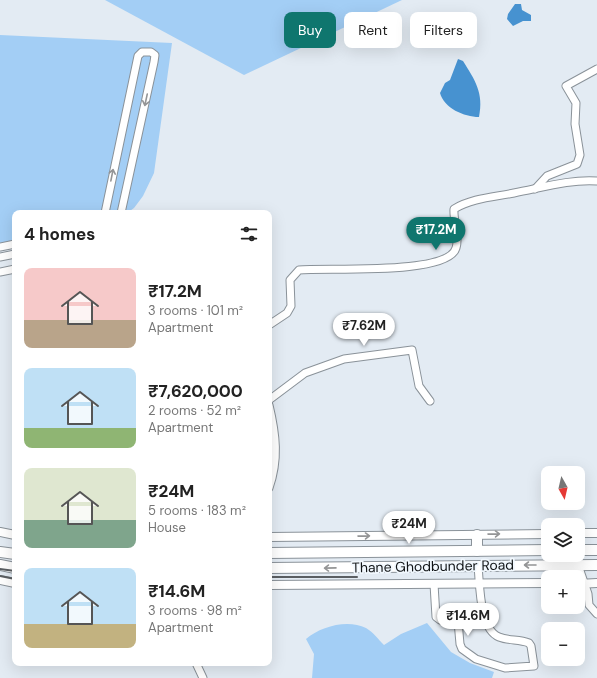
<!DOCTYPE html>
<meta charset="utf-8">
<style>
:root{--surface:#fff;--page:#f2f2f2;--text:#222;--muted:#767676;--accent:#0f766e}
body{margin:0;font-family:"DM Sans",sans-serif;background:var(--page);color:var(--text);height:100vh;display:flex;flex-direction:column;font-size:15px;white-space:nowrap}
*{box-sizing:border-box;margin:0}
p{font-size:13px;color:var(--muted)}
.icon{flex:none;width:22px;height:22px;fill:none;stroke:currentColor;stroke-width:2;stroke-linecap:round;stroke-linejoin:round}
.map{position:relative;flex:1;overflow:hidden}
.details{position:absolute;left:12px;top:210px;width:260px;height:456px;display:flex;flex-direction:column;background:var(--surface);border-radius:8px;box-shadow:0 4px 16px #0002}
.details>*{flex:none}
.banner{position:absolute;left:284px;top:12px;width:253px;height:36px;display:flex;gap:8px}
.needle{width:26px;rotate:172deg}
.controls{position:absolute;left:541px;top:466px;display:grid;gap:8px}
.controls a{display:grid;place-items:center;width:44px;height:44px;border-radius:8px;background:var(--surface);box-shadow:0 4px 16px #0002;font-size:20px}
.price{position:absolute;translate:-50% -34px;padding:0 9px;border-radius:14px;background:#fff;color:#222;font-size:13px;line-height:26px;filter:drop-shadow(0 1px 2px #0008)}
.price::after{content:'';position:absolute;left:50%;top:24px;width:12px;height:9px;margin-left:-6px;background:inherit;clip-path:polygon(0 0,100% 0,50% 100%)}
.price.current{background:var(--accent);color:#fff}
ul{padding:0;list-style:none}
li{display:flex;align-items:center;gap:12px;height:100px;padding:0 12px}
li span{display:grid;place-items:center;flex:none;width:112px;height:80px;border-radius:8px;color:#555}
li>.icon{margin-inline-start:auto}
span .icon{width:48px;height:48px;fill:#fffc;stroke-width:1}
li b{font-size:17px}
h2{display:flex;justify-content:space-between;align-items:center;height:48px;padding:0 12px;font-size:17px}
.chip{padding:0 14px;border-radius:8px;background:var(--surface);box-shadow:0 4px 16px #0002;font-size:14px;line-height:36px}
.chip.current{background:var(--accent);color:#fff}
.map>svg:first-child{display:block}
</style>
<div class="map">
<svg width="597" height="678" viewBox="0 0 597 678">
<rect width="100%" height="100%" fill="#e3ebf3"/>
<g fill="#a3cef5">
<polygon points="105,0 402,0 244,75"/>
<polygon points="0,35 172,43 154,173 143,196 134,208 127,213 15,213 15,240 0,243"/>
<path d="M427 623 451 652 470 663 494 672 492 678H312L314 654 306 639C321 626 348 619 366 628 373 632 378 639 384 645L401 634Z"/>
</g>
<g fill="#4792d0">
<polygon points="515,4 521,4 522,10 531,15 531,21 523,21 513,26 507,19 508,14"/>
<path d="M458 59 463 61C475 80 484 93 479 117 464 117 444 108 440 93L445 83 450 80Z"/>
</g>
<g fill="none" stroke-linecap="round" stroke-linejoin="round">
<g stroke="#8a9299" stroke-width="9">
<g id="minor">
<polyline points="535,189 547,176 577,164 580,155 575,124 576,103 566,86 597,69"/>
<polyline points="105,213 138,56 142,52 151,52 155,55 154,62 121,213"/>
<polyline points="0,247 15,244"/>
<polyline points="0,257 15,254"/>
<polyline points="0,272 15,269"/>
<path d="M269 325 287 313 291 306 290 280 299 270C324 267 448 276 456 248 460 236 453 221 454 209 472 198 495 197 514 193 541 188 570 179 597 181"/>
<polyline points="269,400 305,373 344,359 412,350 419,386 430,401"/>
<path d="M269 405C276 434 279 460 269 488"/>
<polyline points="578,565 588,594 589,605 597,614"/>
<path d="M434 584 436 617 440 620 458 621 460 644 462 649 476 659 505 668 534 666 531 646 529 643C519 639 509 641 499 637 479 629 480 584 478 566"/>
<polyline points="196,663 203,678"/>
</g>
</g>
<g stroke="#8a9299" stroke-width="10">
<g id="tertiary">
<polyline points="0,532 15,535"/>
<polyline points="578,533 597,533"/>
<polyline points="269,537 548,534"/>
<polyline points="0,580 15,583"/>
<polyline points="578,584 597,583"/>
<polyline points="269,585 548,583"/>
</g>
</g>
<g stroke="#8a9299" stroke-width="12">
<g id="primary">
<polyline points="578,550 597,550"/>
<polyline points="477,551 477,535"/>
<polyline points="0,552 15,554"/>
<polyline points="269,553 548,550"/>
<polyline points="0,565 15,568"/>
<polyline points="269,568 597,565"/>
</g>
</g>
<use href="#minor" stroke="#fff" stroke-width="7"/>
<use href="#tertiary" stroke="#fff" stroke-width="8"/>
<use href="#primary" stroke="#fff" stroke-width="10"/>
<g stroke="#5a5e62" stroke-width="2">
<polyline points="0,569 15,571"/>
<polyline points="0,576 15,579"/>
<polyline points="269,577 357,577"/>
</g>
</g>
<defs><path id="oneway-shaft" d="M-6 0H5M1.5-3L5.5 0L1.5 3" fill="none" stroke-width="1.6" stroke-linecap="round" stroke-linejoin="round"/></defs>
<g stroke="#949596">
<use href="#oneway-shaft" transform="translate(146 100) rotate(102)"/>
<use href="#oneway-shaft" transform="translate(112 175) rotate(-79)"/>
<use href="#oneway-shaft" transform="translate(494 534) rotate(-1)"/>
<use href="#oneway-shaft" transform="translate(364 536) rotate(-1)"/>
<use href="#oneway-shaft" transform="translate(530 565) rotate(180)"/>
<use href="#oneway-shaft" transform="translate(330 568) rotate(179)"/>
</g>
<g text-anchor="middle" stroke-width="3.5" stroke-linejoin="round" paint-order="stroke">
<g font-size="14" fill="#111416" stroke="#f1f8fe">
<text transform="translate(433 566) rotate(-1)" y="5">Thane Ghodbunder Road</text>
</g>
</g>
</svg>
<div class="controls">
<a><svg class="needle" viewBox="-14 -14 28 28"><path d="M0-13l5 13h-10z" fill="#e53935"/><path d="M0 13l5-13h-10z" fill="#767676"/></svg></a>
<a><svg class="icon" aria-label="layers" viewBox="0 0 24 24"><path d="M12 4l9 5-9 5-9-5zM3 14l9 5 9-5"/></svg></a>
<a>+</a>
<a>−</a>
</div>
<b class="price current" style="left:436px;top:251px">₹17.2M</b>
<b class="price" style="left:364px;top:347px">₹7.62M</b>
<b class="price" style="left:409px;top:545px">₹24M</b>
<b class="price" style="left:468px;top:637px">₹14.6M</b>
<div class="banner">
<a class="chip current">Buy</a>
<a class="chip">Rent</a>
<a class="chip">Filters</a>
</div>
<section class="details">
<h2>4 homes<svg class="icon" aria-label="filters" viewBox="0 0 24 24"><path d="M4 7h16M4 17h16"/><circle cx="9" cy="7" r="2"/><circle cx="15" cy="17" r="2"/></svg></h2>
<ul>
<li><span style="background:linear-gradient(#f6c9c9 65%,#b9a48a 0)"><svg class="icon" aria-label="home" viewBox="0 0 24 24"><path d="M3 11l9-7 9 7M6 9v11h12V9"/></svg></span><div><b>₹17.2M</b><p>3 rooms · 101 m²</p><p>Apartment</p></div></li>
<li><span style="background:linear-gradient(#bfe0f5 75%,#8fb573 0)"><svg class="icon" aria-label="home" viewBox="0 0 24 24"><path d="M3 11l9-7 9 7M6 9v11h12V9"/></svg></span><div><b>₹7,620,000</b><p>2 rooms · 52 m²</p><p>Apartment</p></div></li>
<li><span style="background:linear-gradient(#dfe7d0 65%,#7fa58c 0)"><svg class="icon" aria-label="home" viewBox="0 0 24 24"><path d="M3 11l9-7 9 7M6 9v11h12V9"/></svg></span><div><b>₹24M</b><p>5 rooms · 183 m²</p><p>House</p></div></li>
<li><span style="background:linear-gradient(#bfe0f5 70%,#c2b280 0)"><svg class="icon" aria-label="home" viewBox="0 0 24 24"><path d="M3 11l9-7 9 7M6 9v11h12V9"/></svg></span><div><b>₹14.6M</b><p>3 rooms · 98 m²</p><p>Apartment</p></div></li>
</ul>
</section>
</div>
